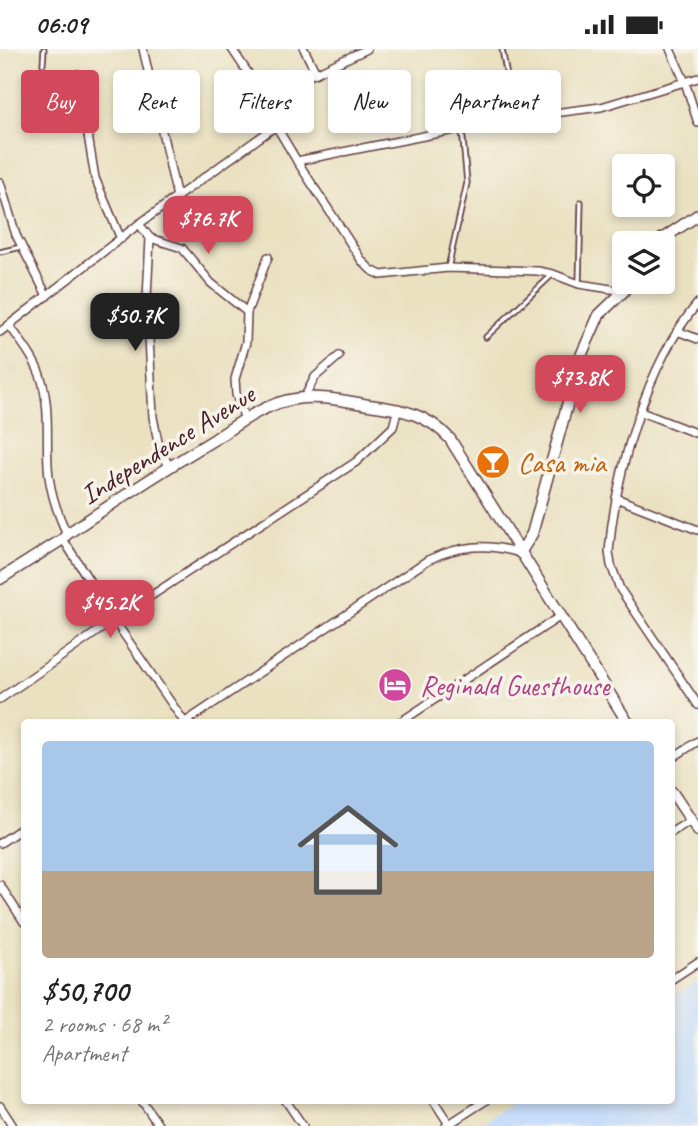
<!DOCTYPE html>
<meta charset="utf-8">
<style>
:root{--surface:#fff;--page:#f6f6f6;--text:#222;--muted:#767676;--accent:#d1495b}
body{margin:0;font-family:Caveat,sans-serif;background:var(--page);color:var(--text);height:100vh;display:flex;flex-direction:column;font-size:26px;white-space:nowrap}
*{box-sizing:border-box;margin:0}
p{font-size:23px;color:var(--muted)}
.icon{flex:none;width:38px;height:38px;fill:none;stroke:currentColor;stroke-width:2;stroke-linecap:round;stroke-linejoin:round}
.map{position:relative;flex:1;overflow:hidden}
.sheet{position:absolute;left:21px;top:670px;width:654px;height:385px;display:flex;flex-direction:column;background:var(--surface);border-radius:7px;box-shadow:0 4px 10px #0003}
.sheet>*{flex:none}
.top-card{position:absolute;left:21px;top:21px;width:656px;height:63px;display:flex;gap:14px}
.controls{position:absolute;left:612px;top:105px;display:grid;gap:14px}
.controls a{display:grid;place-items:center;width:63px;height:63px;border-radius:7px;background:var(--surface);box-shadow:0 4px 10px #0003;font-size:35px}
.price{position:absolute;translate:-50% -60px;padding:0 16px;border-radius:14px;background:var(--accent);color:#fff;font-size:23px;line-height:46px;filter:drop-shadow(0 2px 4px #0008)}
.price::after{content:'';position:absolute;left:50%;top:42px;width:21px;height:16px;margin-left:-10px;background:inherit;clip-path:polygon(0 0,100% 0,50% 100%)}
.price.selected{background:#222;color:#fff}
ul{padding:0;list-style:none}
li{display:grid;align-content:center;gap:14px;height:371px;padding:0 21px}
li span{display:grid;place-items:center;height:217px;border-radius:7px;color:#555}
li>.icon{margin-inline-start:auto}
span .icon{width:126px;height:126px;fill:#fffc;stroke-width:1}
li b{font-size:30px}
.chip{padding:0 24px;border-radius:7px;background:var(--surface);box-shadow:0 4px 10px #0003;font-size:24px;line-height:63px}
.chip.selected{background:var(--accent);color:#fff}
.status{display:flex;justify-content:space-between;align-items:center;height:49px;padding:0 35px;background:var(--surface);direction:ltr}
.status svg{height:19px;fill:currentColor}
.map>svg:first-child{display:block}
</style>
<div class="status"><b>06:09</b><svg viewBox="0 0 49 12"><path d="M0 12V9h3v3zM5 12V6h3v6zM10 12V3h3v9zM15 12V0h3v12zM26 1h20v11H26zM47 4h2v5h-2z"/></svg></div>
<div class="map">
<svg width="698" height="1077" viewBox="0 0 698 1077">
<rect width="100%" height="100%" fill="#f7f3e8"/>
<filter id="ink" filterUnits="userSpaceOnUse"><feTurbulence type="fractalNoise" baseFrequency=".0143" numOctaves="2"/><feDisplacementMap in="SourceGraphic" scale="14" xChannelSelector="R" yChannelSelector="G"/><feConvolveMatrix kernelMatrix="1 2 1 2 8 2 1 2 1" color-interpolation-filters="sRGB"/></filter>
<filter id="wash" filterUnits="userSpaceOnUse"><feTurbulence type="fractalNoise" baseFrequency=".00686" numOctaves="4" result="noise"/><feDisplacementMap in="SourceGraphic" scale="28" xChannelSelector="R" yChannelSelector="G"/><feGaussianBlur stdDeviation="1.57" result="paint"/><feColorMatrix in="noise" values="0 0 0 0 0 0 0 0 0 0 0 0 0 0 0 0 0 1.4 0 .05"/><feComposite in="paint" operator="in"/></filter>
<g filter="url(#wash)">
<rect width="100%" height="100%" fill="#eae1c1"/>
<polygon fill="#c7ddf9" points="698,932 698,1077 476,1077 515,1052 672,1052 672,949"/>
</g>
<g filter="url(#ink)">
<g fill="none" stroke-linecap="round" stroke-linejoin="round">
<g stroke="#623c42" stroke-width="7">
<g id="lane">
<polyline points="502,0 514,67"/>
<polyline points="43,15 44,0"/>
<polyline points="0,203 21,198"/>
<polyline points="448,219 467,134 462,80"/>
<polyline points="579,235 581,153"/>
<polyline points="486,288 552,226"/>
</g>
</g>
<g stroke="#623c42" stroke-width="10">
<g id="street">
<polyline points="143,0 177,148"/>
<polyline points="232,0 262,45 276,77 297,112 362,212 371,221 381,226 448,219 538,222 553,225 579,235 624,242"/>
<polyline points="304,0 316,24"/>
<polyline points="670,0 685,33 698,74"/>
<polyline points="78,25 95,129 121,190"/>
<polyline points="262,45 316,24 367,0"/>
<polyline points="297,112 515,69 601,58 698,29"/>
<polyline points="0,133 16,186 47,247"/>
<polyline points="139,175 150,189 147,249 153,368 158,393 169,418"/>
<polyline points="150,189 182,199 211,234 247,263"/>
<path d="M698 254C647 314 615 425 609 503L611 516 620 540 698 656"/>
<path d="M9 276C22 294 36 311 42 332 51 364 45 396 49 428 52 449 58 466 67 485"/>
<polyline points="677,282 698,290"/>
<polyline points="0,283 139,175 276,77"/>
<polyline points="304,349 315,328 339,307"/>
<polyline points="641,363 698,385"/>
<polyline points="245,371 236,345 235,330 246,293 247,263 268,208"/>
<polyline points="616,449 698,481"/>
<polyline points="63,490 114,571 185,674"/>
<polyline points="0,650 114,571 356,413 393,378 398,359"/>
<path d="M184 674 428 511C459 496 487 494 520 504"/>
<polyline points="399,674 559,568"/>
<polyline points="672,709 698,692"/>
<polyline points="672,783 691,771"/>
<polyline points="0,794 24,778"/>
<polyline points="0,836 24,873"/>
<polyline points="672,930 698,913"/>
<polyline points="142,1052 159,1077"/>
<polyline points="286,1052 303,1077"/>
<polyline points="434,1052 449,1075"/>
<polyline points="0,1057 13,1077"/>
<polyline points="446,1077 485,1052"/>
</g>
</g>
<g stroke="#623c42" stroke-width="13">
<g id="secondary">
<polyline points="656,194 698,166"/>
<polyline points="520,504 532,485 580,309 599,266 624,242 625,226"/>
<path d="M0 530 63 490 67 485C116 452 165 420 215 390 239 374 266 354 295 350 319 346 346 352 369 356 401 360 428 365 450 390L628 674"/>
<polyline points="672,743 698,782"/>
</g>
</g>
<use href="#lane" stroke="#fff" stroke-width="3.5"/>
<use href="#street" stroke="#fff" stroke-width="7"/>
<use href="#secondary" stroke="#fff" stroke-width="10"/>
</g>
</g>
<defs>
<g id="bar-disc" transform="scale(1.75)"><circle r="9.5" fill="#e8710a" stroke="#f7f3e8"/><path d="M-6-5H6L.8 .8V4.5H3.5V6h-7V4.5H-.8V.8Z" fill="#fff"/></g>
<g id="hotel-disc" transform="scale(1.75)"><circle r="9.5" fill="#d1479c" stroke="#f7f3e8"/><path d="M-6-4.5h1.5V1H6V5H4.5V3h-9V5H-6ZM-4 0a1.8 1.8 0 1 1 3.6 0ZM.5 0V-2.5h3Q6-2.5 6 0Z" fill="#fff"/></g>
</defs>
<g fill-rule="evenodd">
<use href="#bar-disc" x="493" y="413"/>
<use href="#hotel-disc" x="395" y="636"/>
</g>
<g text-anchor="middle" stroke-width="7" stroke-linejoin="round" paint-order="stroke">
<g font-size="28" fill="#4a1f2b" stroke="#f7f3e8">
<text transform="translate(167 395) rotate(-32)" y="10">Independence Avenue</text>
</g>
<g font-size="28" fill="#c56008" stroke="#f7f3e8" text-anchor="start">
<text x="518" y="423">Casa mia</text>
</g>
<g font-size="28" fill="#b23c85" stroke="#f7f3e8" text-anchor="start">
<text x="420" y="646">Reginald Guesthouse</text>
</g>
</g>
</svg>
<div class="controls">
<a><svg class="icon" aria-label="locate" viewBox="0 0 24 24"><circle cx="12" cy="12" r="6"/><path d="M12 2v4M12 18v4M2 12h4M18 12h4"/></svg></a>
<a><svg class="icon" aria-label="layers" viewBox="0 0 24 24"><path d="M12 4l9 5-9 5-9-5zM3 14l9 5 9-5"/></svg></a>
</div>
<b class="price" style="left:208px;top:207px">$76.7K</b>
<b class="price selected" style="left:135px;top:304px">$50.7K</b>
<b class="price" style="left:580px;top:366px">$73.8K</b>
<b class="price" style="left:110px;top:591px">$45.2K</b>
<div class="top-card">
<a class="chip selected">Buy</a>
<a class="chip">Rent</a>
<a class="chip">Filters</a>
<a class="chip">New</a>
<a class="chip">Apartment</a>
</div>
<section class="sheet">
<ul>
<li><span style="background:linear-gradient(#a9c7e8 60%,#b9a48a 0)"><svg class="icon" aria-label="home" viewBox="0 0 24 24"><path d="M3 11l9-7 9 7M6 9v11h12V9"/></svg></span><div><b>$50,700</b><p>2 rooms · 68 m²</p><p>Apartment</p></div></li>
</ul>
</section>
</div>
